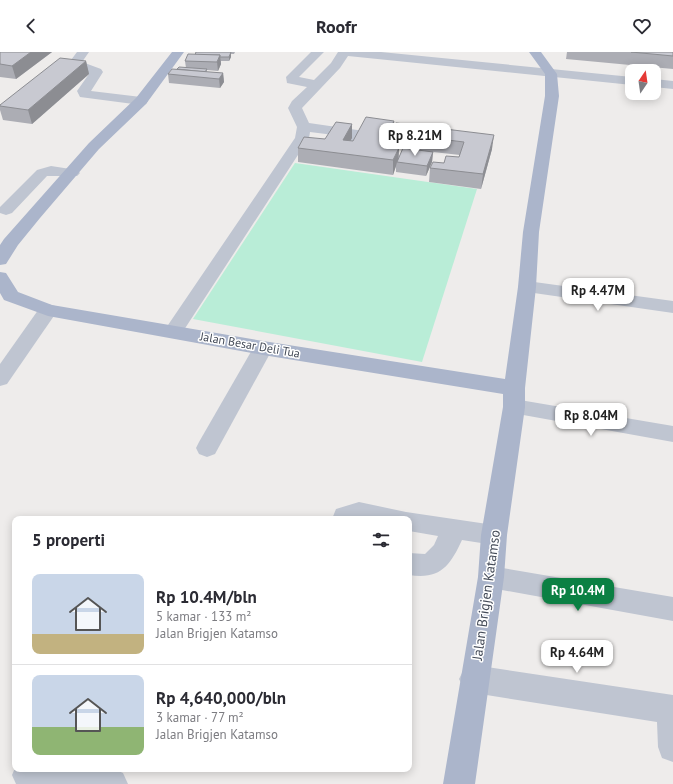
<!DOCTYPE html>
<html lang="id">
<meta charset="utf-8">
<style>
:root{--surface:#fff;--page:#f7f7f7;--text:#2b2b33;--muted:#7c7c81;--line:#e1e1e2;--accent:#0b8043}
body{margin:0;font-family:"PT Sans",sans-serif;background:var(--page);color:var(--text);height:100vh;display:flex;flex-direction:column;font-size:15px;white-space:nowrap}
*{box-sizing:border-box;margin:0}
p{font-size:13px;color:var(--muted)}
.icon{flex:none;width:22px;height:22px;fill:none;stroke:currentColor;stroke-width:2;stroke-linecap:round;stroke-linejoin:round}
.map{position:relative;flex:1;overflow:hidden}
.panel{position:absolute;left:12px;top:464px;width:400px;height:256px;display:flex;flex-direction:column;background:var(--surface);border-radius:8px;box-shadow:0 2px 10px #0003}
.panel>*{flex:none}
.needle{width:26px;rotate:13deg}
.fabs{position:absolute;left:625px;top:12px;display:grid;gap:8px}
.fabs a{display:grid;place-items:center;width:36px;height:36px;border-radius:8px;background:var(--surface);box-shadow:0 2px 10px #0003;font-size:20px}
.price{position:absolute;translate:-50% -34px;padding:0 9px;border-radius:8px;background:#fff;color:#222;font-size:13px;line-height:26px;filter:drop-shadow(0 1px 2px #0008)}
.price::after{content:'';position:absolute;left:50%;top:24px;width:12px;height:9px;margin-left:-6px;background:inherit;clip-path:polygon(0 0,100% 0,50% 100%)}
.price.active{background:var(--accent);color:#fff}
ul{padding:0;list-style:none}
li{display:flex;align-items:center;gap:12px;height:100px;padding:0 20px}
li+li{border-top:1px solid var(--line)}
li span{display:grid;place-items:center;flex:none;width:112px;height:80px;border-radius:8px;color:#555}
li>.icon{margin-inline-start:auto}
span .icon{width:48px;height:48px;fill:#fffc;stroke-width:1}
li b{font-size:17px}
h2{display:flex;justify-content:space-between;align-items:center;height:48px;padding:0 20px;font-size:17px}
header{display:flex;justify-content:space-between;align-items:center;height:52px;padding:0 20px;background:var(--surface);font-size:18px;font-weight:700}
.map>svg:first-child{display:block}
</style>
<header><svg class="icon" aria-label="back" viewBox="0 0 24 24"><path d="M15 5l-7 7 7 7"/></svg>Roofr<svg class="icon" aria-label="heart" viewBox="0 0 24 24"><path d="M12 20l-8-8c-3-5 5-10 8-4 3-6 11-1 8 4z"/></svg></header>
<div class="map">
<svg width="673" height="732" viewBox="0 0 673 732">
<rect width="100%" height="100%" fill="#eeeceb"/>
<polygon fill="#b9edd7" points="295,111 477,137 422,310 193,267"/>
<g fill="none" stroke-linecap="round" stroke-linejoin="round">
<g fill="#bfc5d1" fill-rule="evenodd">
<polygon points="77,0 89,0 82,10 101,17 103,20 91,39 141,45 146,46 148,49 146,52 141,53 80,45 77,39 89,22 70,15 68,12"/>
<polygon points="311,0 324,0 299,25 314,28 331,11 338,0 381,0 632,25 632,33 348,4 340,16 302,56 309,71 364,79 366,82 356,105 346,105 344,102 350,85 310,80 309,86 180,284 173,286 166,284 163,280 166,276 295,86 297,75 288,56 292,49 307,35 287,31 286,25"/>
<polygon points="654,27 673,29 673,37 654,35"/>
<polygon points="51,114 77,118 80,121 77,124 47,124 12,161 6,163 0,161 0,155 37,118"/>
<polygon points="527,229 673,249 673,261 520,239 518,235 520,231"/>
<polygon points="48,252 55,254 58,258 7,332 0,334 0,312 41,254"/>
<polygon points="263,289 270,291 273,296 215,402 207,405 199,402 196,396 199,390 256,291"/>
<polygon points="514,347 673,374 673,390 506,360 503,355 506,350"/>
<path d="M359 450 406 460 494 473 503 476 507 483 503 490 494 493 462 488C450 514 440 528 409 523V501L425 502 434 493 438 484 409 479V467H332L336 457Z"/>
<polygon points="491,514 673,545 673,569 491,536 482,533 478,525 482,517"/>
<polygon points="474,613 673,643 673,710 662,706 658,695 657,670 474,641 464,637 459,627 464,617"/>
<polygon points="15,716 114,717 123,721 128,732 16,732 12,723"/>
</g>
<g fill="#abb5cb" fill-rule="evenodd">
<polygon points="172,0 184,0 146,52 99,97 40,166 18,193 6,212 0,213 0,193 4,187 89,91 136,46"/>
<polygon points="529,0 541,0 557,22 559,44 539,180 536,235 525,336 525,355 507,483 504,525 475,732 443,732 478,525 481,483 503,355 503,342 263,303 48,264 4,248 0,241 0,220 6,221 18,240 52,253 263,289 505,327 518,235 523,180 545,44 545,22"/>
</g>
</g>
<g fill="#acadb4" fill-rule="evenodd">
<polygon points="0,0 52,0 16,27 0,25"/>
<polygon points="196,0 235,0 234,2 231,2 231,5 229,9 221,9 221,12 218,19 207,18 207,20 223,21 224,30 220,36 169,31 168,22 177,17 186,16 185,9 195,3"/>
<polygon points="567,0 673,0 673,17 566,7"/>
<polygon points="86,9 89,22 32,72 3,68 0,58 0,53"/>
<path d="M394 69V76L396 71 492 97 481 137 429 130 430 116 459 105 460 103 433 100 432 110 426 124 396 120V114L393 123 298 110V96L325 87 352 72V86L350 89H353ZM391 87V95L388 94ZM399 96H403L399 105Z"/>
</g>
<g fill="#8c8d92">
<polygon points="31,0 52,0 16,27 12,14"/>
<polygon points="231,0 231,5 229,9 229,5"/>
<polygon points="220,3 221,12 218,19 217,10"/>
<polygon points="86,9 89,22 32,72 28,58"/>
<polygon points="223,21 224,30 220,36 219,27"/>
<polygon points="394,69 393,81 391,81 391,87 382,107 382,93"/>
<polygon points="352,72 352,86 343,102 343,88"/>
<polygon points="494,83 492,97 481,137 483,122"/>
<polygon points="399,96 398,110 397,110 396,114 393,123 393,108"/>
<polygon points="433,100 432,110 426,124 427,114"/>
</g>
<g fill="#c8c9d1" stroke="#8c8d92">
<polygon points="0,0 31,0 12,14 0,12"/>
<polygon points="196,0 231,0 229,5 220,5 220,3 195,3"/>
<polygon points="631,0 673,0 673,4"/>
<polygon points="188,2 220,3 217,10 185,9"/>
<polygon points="60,6 86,9 28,58 0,54 0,53"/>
<polygon points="179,15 207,17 205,20 177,17"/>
<polygon points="172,17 223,21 219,27 168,22"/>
<polygon points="366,65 394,69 382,93 399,96 393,108 298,96 304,85 325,87 336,70 352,72 343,88 353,89"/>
<polygon points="396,71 494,83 483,122 430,116 433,110 444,111 446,104 459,105 464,90 391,81"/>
<polygon points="403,96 433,100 427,114 397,110"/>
</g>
<g text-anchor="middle" stroke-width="3" stroke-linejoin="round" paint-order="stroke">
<g font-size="12" fill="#444b58" stroke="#fff">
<text transform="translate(250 293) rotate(10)" y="4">Jalan Besar Deli Tua</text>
</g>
<g font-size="14" fill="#444b58" stroke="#fff">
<text transform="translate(486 543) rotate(-82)" y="5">Jalan Brigjen Katamso</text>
</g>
</g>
</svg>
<div class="fabs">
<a><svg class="needle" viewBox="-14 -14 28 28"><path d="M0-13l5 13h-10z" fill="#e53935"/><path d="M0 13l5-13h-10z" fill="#7c7c81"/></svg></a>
</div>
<b class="price" style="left:415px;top:105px">Rp 8.21M</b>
<b class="price" style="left:598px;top:260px">Rp 4.47M</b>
<b class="price" style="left:591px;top:385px">Rp 8.04M</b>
<b class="price active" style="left:578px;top:560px">Rp 10.4M</b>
<b class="price" style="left:577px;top:622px">Rp 4.64M</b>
<section class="panel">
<h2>5 properti<svg class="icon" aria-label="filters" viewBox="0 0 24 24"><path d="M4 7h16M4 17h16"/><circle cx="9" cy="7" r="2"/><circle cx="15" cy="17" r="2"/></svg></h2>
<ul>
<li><span style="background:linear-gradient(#c9d6e8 75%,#c2b280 0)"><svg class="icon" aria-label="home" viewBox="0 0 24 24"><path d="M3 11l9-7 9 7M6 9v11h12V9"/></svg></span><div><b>Rp 10.4M/bln</b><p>5 kamar · 133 m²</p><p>Jalan Brigjen Katamso</p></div></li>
<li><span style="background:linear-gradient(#c9d6e8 65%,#8fb573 0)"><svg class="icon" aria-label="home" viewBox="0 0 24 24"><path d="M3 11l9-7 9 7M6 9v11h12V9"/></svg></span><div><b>Rp 4,640,000/bln</b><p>3 kamar · 77 m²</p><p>Jalan Brigjen Katamso</p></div></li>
</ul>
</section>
</div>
